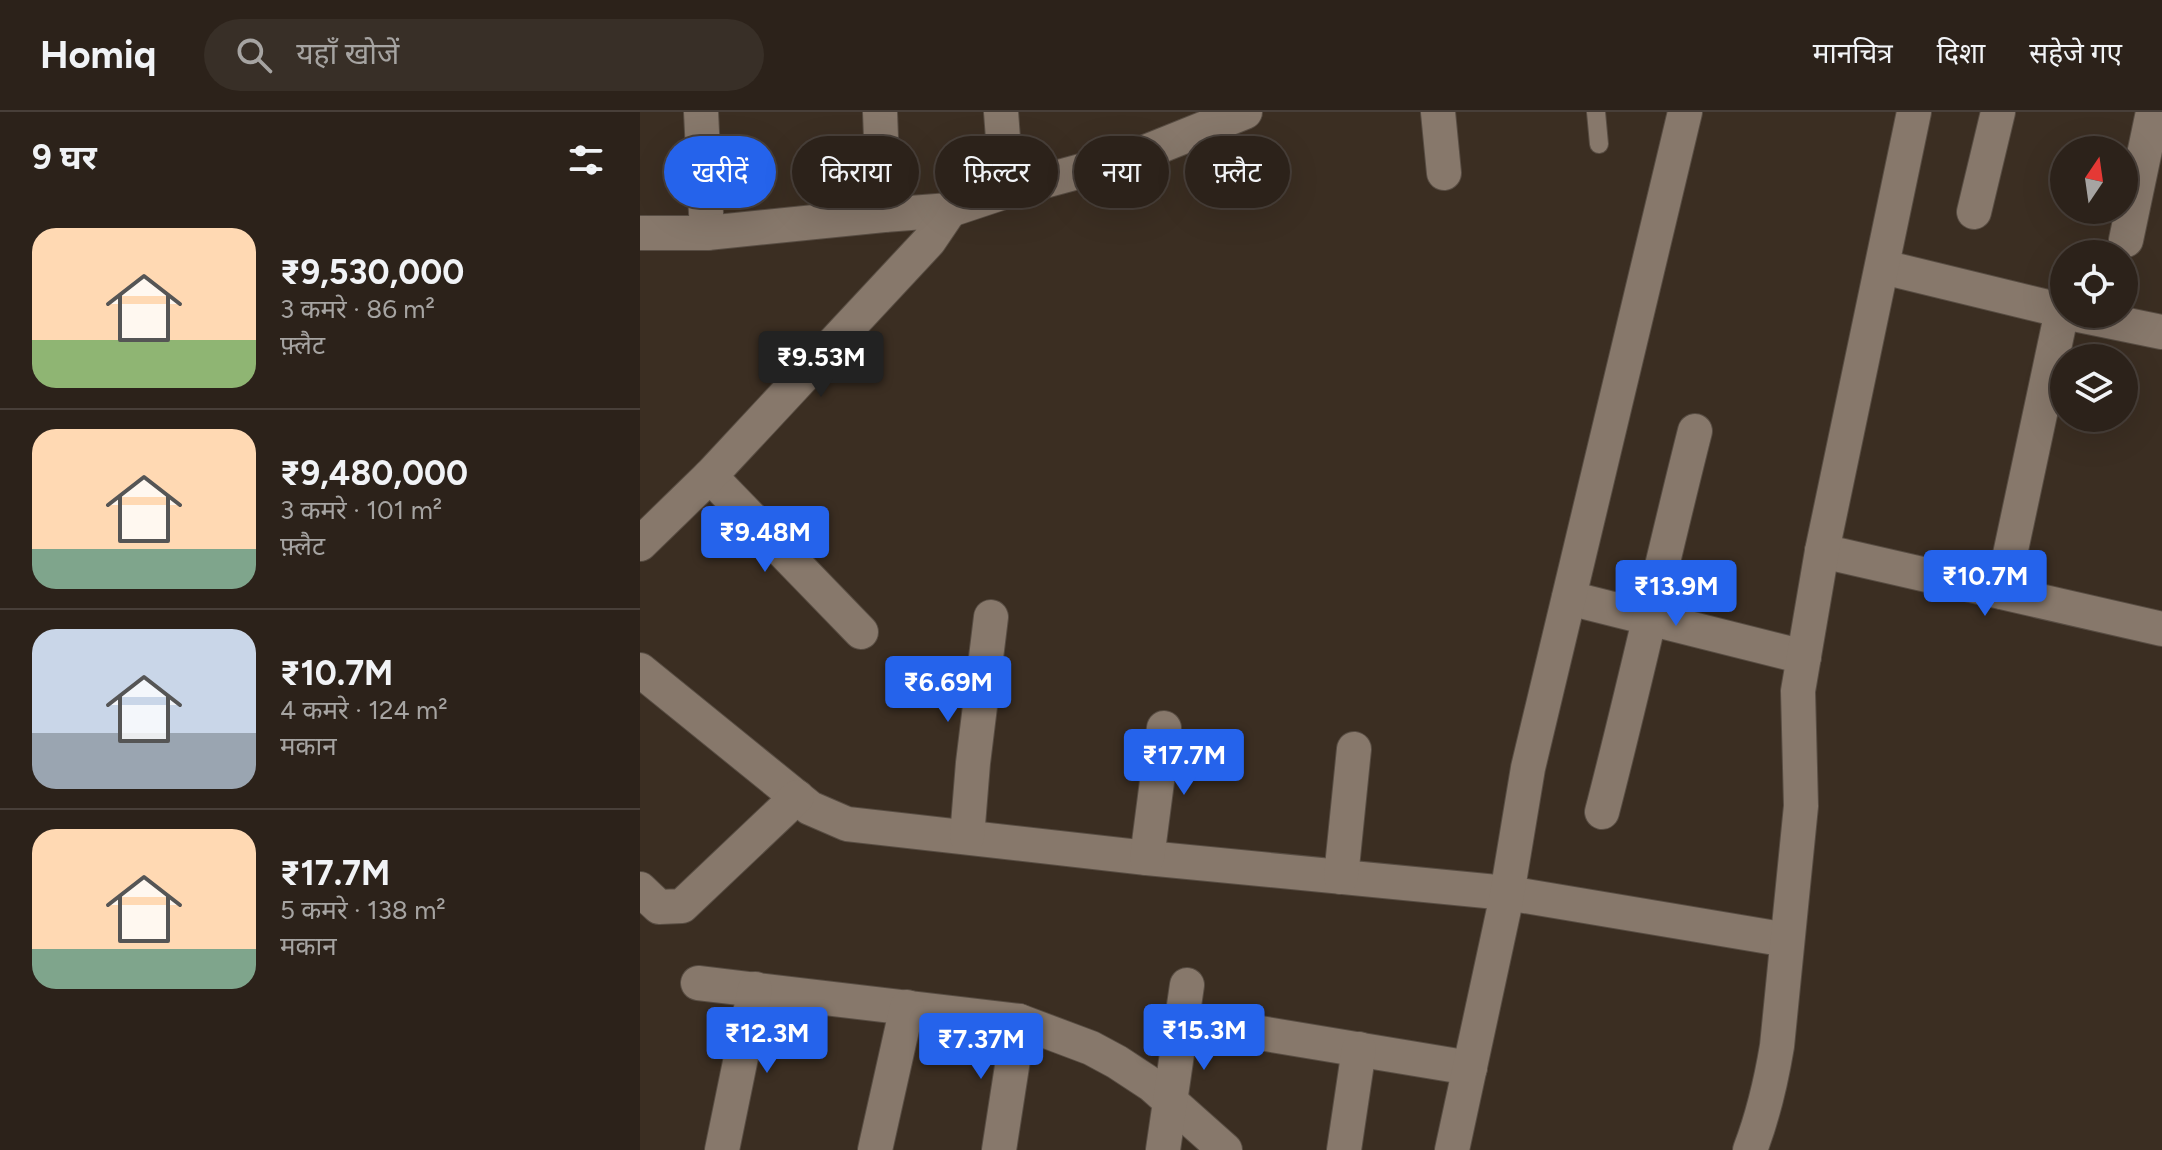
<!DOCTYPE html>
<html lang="hi">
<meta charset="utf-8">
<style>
:root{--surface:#2c221a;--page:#382f27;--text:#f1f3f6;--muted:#a6a4a2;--line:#483f39;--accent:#2563eb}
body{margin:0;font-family:Figtree,"Noto Sans Devanagari",sans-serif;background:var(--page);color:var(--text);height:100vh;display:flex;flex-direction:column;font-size:30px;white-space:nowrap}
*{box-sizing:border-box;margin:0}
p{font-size:26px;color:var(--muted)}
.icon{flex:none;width:44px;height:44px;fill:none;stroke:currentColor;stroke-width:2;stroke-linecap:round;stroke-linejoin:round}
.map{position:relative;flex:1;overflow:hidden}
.drawer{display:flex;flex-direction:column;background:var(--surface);width:640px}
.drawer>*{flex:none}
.guide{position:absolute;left:24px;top:24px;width:760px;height:72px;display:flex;gap:16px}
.needle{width:52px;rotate:13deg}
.tools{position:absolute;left:1410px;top:24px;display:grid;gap:16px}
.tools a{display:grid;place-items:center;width:88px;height:88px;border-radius:50%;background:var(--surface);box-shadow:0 8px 32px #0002,0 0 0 2px var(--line);font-size:40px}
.price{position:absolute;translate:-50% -68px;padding:0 18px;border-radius:8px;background:var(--accent);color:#fff;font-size:26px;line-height:52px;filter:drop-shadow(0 2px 4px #0008)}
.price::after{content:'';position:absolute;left:50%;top:48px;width:24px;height:18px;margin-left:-12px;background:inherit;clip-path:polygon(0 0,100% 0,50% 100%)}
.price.selected{background:#222;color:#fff}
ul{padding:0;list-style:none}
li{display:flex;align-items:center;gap:24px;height:200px;padding:0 32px}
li+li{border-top:2px solid var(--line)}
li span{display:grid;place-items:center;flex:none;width:224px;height:160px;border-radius:24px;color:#555}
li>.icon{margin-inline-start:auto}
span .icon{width:96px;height:96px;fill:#fffc;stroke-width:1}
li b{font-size:34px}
h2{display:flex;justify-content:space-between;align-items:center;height:96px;padding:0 32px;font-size:34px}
.chip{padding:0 28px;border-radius:36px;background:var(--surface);box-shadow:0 8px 32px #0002,0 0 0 2px var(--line);font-size:28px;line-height:72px}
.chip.selected{background:var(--accent);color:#fff}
header{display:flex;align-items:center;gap:48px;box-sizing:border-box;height:112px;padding:0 40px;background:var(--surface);border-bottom:2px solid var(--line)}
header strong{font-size:38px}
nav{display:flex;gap:44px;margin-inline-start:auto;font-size:28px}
.search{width:560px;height:72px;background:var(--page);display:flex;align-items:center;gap:20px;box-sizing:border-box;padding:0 28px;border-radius:44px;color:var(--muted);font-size:30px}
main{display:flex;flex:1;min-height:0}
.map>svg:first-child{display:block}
</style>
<header>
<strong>Homiq</strong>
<div class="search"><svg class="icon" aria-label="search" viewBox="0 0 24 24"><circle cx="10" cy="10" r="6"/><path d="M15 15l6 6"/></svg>यहाँ खोजें</div>
<nav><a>मानचित्र</a><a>दिशा</a><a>सहेजे गए</a></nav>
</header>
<main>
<section class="drawer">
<h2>9 घर<svg class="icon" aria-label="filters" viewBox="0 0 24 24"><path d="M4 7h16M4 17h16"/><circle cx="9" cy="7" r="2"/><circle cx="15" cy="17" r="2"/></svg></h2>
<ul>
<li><span style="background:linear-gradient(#ffd9b3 70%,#8fb573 0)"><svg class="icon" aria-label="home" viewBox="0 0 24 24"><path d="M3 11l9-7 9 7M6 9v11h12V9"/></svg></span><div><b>₹9,530,000</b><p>3 कमरे · 86 m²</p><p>फ़्लैट</p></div></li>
<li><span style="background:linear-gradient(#ffd9b3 75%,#7fa58c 0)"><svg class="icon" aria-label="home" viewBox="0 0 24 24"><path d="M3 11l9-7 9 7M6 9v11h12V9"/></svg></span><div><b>₹9,480,000</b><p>3 कमरे · 101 m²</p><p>फ़्लैट</p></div></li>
<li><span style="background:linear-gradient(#c9d6e8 65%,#9aa5b1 0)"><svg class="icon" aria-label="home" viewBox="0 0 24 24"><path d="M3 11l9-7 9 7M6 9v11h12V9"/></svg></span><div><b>₹10.7M</b><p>4 कमरे · 124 m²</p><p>मकान</p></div></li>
<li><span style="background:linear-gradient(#ffd9b3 75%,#7fa58c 0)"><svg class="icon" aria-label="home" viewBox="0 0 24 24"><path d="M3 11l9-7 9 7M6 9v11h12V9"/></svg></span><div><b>₹17.7M</b><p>5 कमरे · 138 m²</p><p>मकान</p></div></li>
</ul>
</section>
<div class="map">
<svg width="1522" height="1038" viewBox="0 0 1522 1038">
<rect width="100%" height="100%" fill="#3b2e22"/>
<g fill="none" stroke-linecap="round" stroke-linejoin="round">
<g stroke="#584d43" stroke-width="20">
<polyline id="service" points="956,0 959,32"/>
</g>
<g stroke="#584d43" stroke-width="36">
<g id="minor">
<polyline points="61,0 67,121"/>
<polyline points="240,0 244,103"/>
<polyline points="361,0 367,79"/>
<polyline points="798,0 804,61"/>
<polyline points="1334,100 1358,0"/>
<polyline points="0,121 67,121 244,103 310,98 367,79 493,45 605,0"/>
<polyline points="1486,128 1513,0"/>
<polyline points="1243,155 1424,199"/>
<polyline points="1434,202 1522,220"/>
<polyline points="70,364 221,520"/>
<polyline points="0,432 70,364 289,129 310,98"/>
<polyline points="1182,439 1522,517"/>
<polyline points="1362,480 1422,199"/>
<polyline points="929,486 1164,545"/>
<polyline points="0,558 170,696 207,712 507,746 867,781 1147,828"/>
<path d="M962 700C995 573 1023 445 1055 319"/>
<polyline points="327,725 333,651 351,505"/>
<polyline points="507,746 524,616"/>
<polyline points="701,765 714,637"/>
<polyline points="0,777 19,795 42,794 157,685"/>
<polyline points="58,871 379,909 451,936 477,950 512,973 585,1038"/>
<polyline points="542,908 830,956"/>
<polyline points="82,1038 115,877"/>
<polyline points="235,1038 267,895"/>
<polyline points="359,1038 379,909"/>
<polyline points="523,1038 547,873"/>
<polyline points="704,1038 719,937"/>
<polyline points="812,1038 866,788 888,656 1045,0"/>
<path d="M1110 1038C1123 1004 1131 970 1137 934L1161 694 1158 579 1182 439 1274 0"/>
</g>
</g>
<use href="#service" stroke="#87786b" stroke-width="18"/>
<use href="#minor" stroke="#87786b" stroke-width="34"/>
</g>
</svg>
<div class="tools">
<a><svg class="needle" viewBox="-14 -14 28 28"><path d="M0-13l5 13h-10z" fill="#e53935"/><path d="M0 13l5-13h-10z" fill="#a6a4a2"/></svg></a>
<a><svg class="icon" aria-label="locate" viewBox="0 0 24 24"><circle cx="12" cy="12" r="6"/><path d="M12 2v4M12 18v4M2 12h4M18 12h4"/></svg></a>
<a><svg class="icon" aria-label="layers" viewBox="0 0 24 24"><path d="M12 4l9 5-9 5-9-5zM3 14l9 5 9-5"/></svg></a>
</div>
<b class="price selected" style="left:181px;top:287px">₹9.53M</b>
<b class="price" style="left:125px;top:462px">₹9.48M</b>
<b class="price" style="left:1345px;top:506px">₹10.7M</b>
<b class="price" style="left:1036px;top:516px">₹13.9M</b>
<b class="price" style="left:308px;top:612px">₹6.69M</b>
<b class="price" style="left:544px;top:685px">₹17.7M</b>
<b class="price" style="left:564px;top:960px">₹15.3M</b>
<b class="price" style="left:127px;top:963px">₹12.3M</b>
<b class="price" style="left:341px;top:969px">₹7.37M</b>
<div class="guide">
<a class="chip selected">खरीदें</a>
<a class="chip">किराया</a>
<a class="chip">फ़िल्टर</a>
<a class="chip">नया</a>
<a class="chip">फ़्लैट</a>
</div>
</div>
</main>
